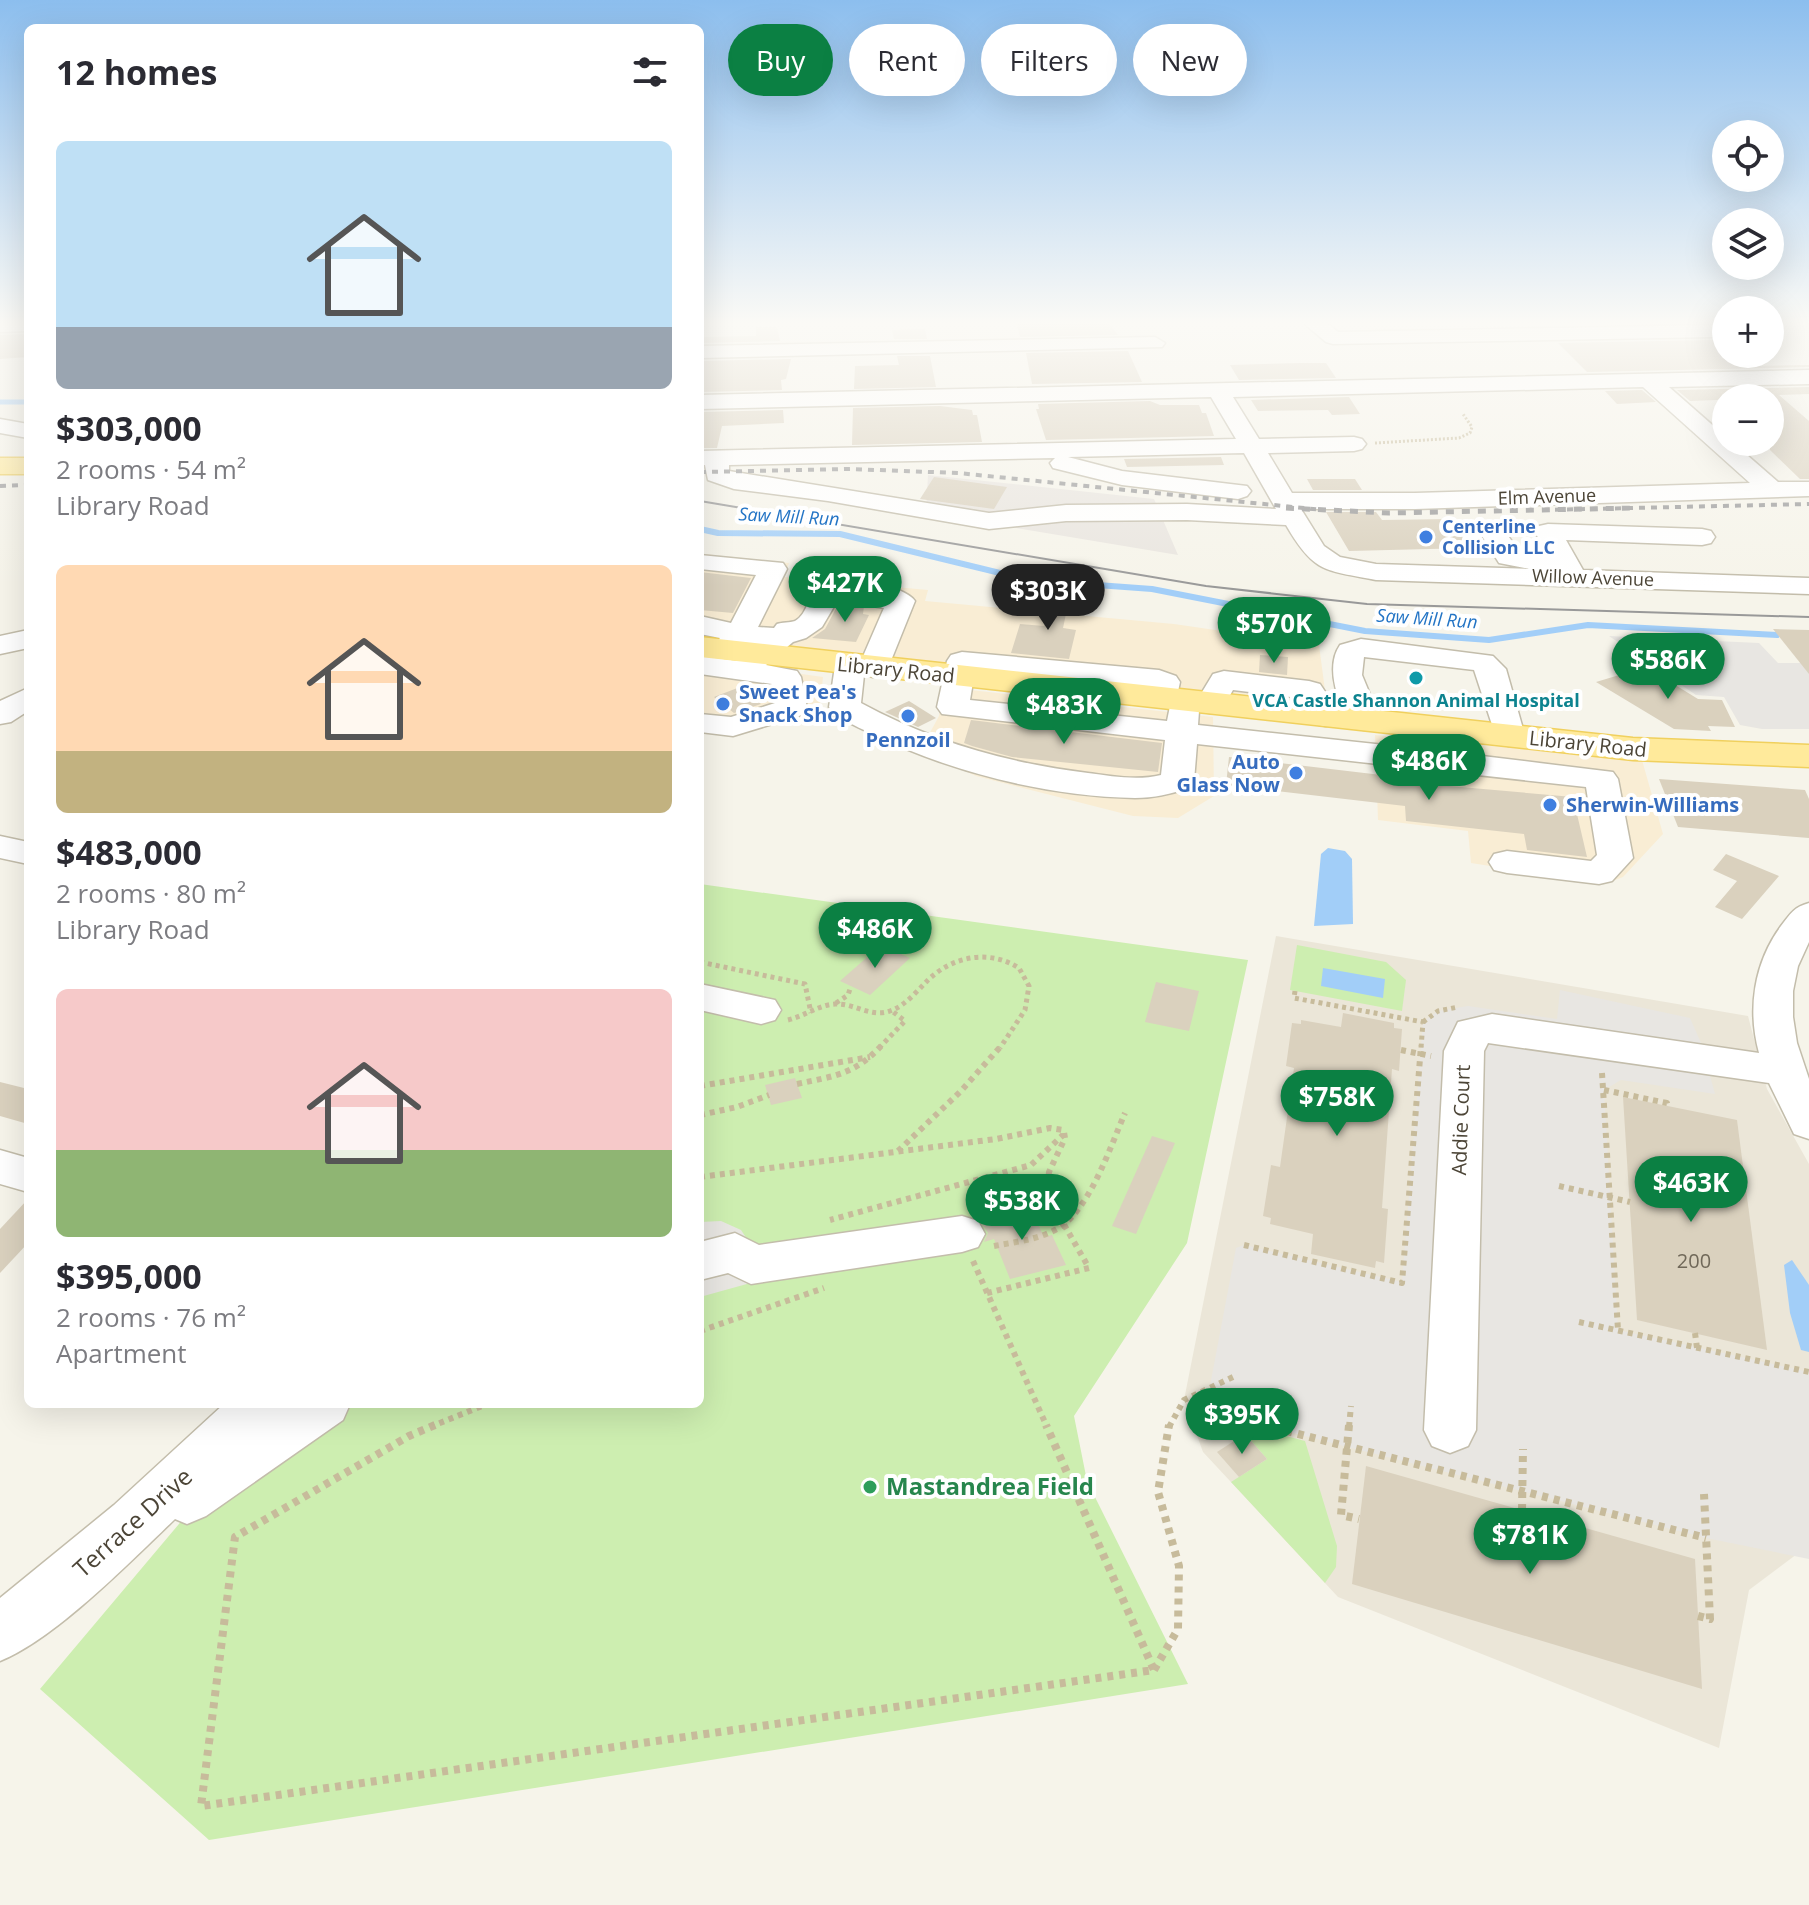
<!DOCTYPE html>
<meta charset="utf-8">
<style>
:root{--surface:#fff;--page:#f2f2f3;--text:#2b2b33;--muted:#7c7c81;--accent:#0b8043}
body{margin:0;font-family:"Open Sans",sans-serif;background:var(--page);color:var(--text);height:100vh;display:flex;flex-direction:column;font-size:30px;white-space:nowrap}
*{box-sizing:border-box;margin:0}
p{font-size:26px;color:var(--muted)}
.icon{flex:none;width:44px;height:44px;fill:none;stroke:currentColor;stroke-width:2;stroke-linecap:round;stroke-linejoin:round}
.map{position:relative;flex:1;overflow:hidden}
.side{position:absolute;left:24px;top:24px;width:680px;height:1384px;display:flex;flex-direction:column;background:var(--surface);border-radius:12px;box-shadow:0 8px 32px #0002}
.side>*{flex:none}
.top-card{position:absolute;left:728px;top:24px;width:760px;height:72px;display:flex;gap:16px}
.buttons{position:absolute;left:1712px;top:120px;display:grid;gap:16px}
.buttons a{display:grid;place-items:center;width:72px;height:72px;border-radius:50%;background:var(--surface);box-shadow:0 8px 32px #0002;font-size:40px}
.price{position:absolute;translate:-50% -68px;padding:0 18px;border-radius:28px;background:var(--accent);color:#fff;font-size:26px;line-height:52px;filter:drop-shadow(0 2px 4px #0008)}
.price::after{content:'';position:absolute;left:50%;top:48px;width:24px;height:18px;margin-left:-12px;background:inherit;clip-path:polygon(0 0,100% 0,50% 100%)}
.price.current{background:#222;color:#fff}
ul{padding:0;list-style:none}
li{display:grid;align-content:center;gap:16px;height:424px;padding:0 32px}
li span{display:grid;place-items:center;height:248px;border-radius:12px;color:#555}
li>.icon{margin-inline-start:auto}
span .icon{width:144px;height:144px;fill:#fffc;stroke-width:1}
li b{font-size:34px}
h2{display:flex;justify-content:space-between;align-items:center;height:96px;padding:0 32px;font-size:34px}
.chip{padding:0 28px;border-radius:36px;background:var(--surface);box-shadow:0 8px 32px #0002;font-size:28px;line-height:72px}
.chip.current{background:var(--accent);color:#fff}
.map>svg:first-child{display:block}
</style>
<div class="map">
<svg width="1809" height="1905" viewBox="0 0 1809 1905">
<rect width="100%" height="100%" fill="#f6f4ea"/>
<polygon fill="#ebe6d8" points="1276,936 1748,1016 1767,1089 1809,1164 1809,1545 1749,1590 1719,1748 1338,1597 1203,1452 1184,1400"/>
<g fill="#f9edd4">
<polygon points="704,554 789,563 784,577 928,590 925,601 1174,624 1319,645 1326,698 1299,699 1115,682 826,651 700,633 700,561"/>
<polygon points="700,660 823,677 819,716 736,732 700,724"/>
<polygon points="943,687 1213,717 1214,796 1178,818 1133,816 976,776 920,751 939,716"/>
<polygon points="1375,735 1642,760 1663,834 1623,877 1610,882 1595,883 1471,863 1468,831 1378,820"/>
</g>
<polygon fill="#e9e5df" points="928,475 1154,499 1178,555 926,513"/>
<g fill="#cdeeb0">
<polygon points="700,884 1248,960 1187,1243 1074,1416 1087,1481 1188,1684 209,1840 40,1689 280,1404 700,1404"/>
<polygon points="1297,945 1386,962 1406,980 1402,1011 1290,990"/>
<polygon points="1252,1427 1305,1441 1337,1546 1336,1567 1325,1583 1231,1482 1267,1459 1245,1434"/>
</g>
<g fill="#e8e6e2">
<polygon points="1609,636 1759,643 1778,663 1809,663 1809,729 1762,729 1740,725 1724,697 1696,695"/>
<polygon points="1560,990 1690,1018 1701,1043 1715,1094 1621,1080 1604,1090 1618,1330 1809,1372 1809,1559 1706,1538 1218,1414 1206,1407 1236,1248 1244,1245 1402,1282 1423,1022 1438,1011 1468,1006 1557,1019"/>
<polygon points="721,1221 741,1230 772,1277 700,1297 700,1222"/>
</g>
<g fill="#a2cef8">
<polygon points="1328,848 1345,851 1352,859 1353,924 1314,926 1321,854"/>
<polygon points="1323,968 1385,979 1383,998 1321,986"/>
<polygon points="1792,1260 1809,1285 1809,1352 1801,1350 1790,1313 1784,1265"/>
</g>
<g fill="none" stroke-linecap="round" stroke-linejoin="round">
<polyline stroke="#a2cef8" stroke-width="5" points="0,402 28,402"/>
<polyline stroke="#a2cef8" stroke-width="6" points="700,529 718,533 840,534 1029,580 1152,589 1365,631 1489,640 1588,625 1777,635"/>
</g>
<g fill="#dad1be">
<polygon points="1106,320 1118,335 1020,337 1016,321"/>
<polygon points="1639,320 1726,320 1726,354 1736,354 1751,366 1809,365 1809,367 1587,372 1558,343 1713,340 1726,332 1713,322 1594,324"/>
<polygon points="756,327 777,327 780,341 700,343 700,337 756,336"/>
<polygon points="925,329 927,339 894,339 892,330"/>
<polygon points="28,334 28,357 0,359 0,335"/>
<polygon points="1128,351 1142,382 1032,384 1026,353"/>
<polygon points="897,356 930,356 936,387 854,389 855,366 899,365"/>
<polygon points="791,359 786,379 781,380 782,390 700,392 700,361"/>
<polygon points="1300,363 1326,363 1336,378 1239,380 1230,365"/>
<polygon points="1809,387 1809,394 1779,395 1809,421 1809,479 1800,479 1770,450 1770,398 1690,401 1677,390"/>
<polygon points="1642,390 1656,402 1617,404 1605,391"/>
<polygon points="1349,397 1360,414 1332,415 1328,410 1258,411 1251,400"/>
<polygon points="1150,401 1160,405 1199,405 1202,413 1206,413 1214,436 1046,440 1036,409 1039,409 1038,404"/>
<polygon points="940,406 972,410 973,415 977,415 982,442 852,445 853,408"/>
<polygon points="783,410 784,423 722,426 717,448 700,448 700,412"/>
<polygon points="1221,457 1224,465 1127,467 1124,459"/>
<polygon points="934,477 1007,487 994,509 920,499"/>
<polygon points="1307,479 1355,479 1362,490 1313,490"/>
<polygon points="1326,512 1376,512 1382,520 1450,519 1470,548 1349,551"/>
<polygon points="700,572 751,578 733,613 700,610"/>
<polygon points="1055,587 1071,590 1063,628 1076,630 1069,659 1011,653 1020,624 1044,626"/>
<polygon points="839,603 864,606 863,614 869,615 856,642 812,638 825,629"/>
<polygon points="1773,629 1809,630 1809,674"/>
<polygon points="1260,655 1288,657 1287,675 1259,672"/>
<polygon points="1646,667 1698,699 1722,700 1735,727 1708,726 1711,731 1674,729 1596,682"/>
<polygon points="740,687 761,704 734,713 714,697"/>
<polygon points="909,701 936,718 918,727 885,712"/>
<polygon points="971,720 1162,743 1158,772 1012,757 972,746 964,743"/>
<polygon points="1229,757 1449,783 1449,786 1573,797 1587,857 1527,850 1524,834 1406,821 1405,806 1226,785"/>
<polygon points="1659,779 1805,790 1809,799 1809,838 1678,827"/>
<polygon points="1726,854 1779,876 1742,919 1715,907 1737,881 1713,870"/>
<polygon points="881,945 910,958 870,995 840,981"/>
<polygon points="1156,982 1199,991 1189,1031 1145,1022"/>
<polygon points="1343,1013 1394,1023 1394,1028 1402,1029 1399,1071 1392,1069 1382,1208 1388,1209 1384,1263 1376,1261 1375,1268 1311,1254 1313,1234 1270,1224 1271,1218 1263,1216 1271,1165 1280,1167 1294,1068 1286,1066 1292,1023 1301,1024 1301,1020 1341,1027"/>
<polygon points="795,1078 802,1098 771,1105 765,1085"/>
<polygon points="0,1082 28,1089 28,1124 0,1116"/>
<polygon points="1623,1097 1737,1120 1767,1350 1637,1320"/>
<polygon points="1152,1136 1175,1143 1136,1234 1112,1226"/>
<polygon points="28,1199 28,1243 0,1273 0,1229"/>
<polygon points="1029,1205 1044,1237 1052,1235 1066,1265 1010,1279 994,1239 984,1242 988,1233 977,1217"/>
<polygon points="1245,1434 1267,1459 1239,1477 1217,1452"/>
<polygon points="1366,1466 1695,1559 1702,1689 1352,1584"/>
</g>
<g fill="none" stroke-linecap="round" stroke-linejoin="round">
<g stroke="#c3bdab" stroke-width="3">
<g id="minor">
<polygon points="0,320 28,320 28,331 0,332"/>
<polygon points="1300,320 1323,320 1338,332 1713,325 1723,331 1713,337 1333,344 1326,342"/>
<polygon points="1155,337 1165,343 1162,347 700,358 700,346"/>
<path d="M1809 370V384L1669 387 1726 437V442H1732L1778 482H1809V496L1415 509H1301L1324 546 1340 557 1376 564 1530 569 1499 563 1482 536 1486 530H1504L1518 550 1548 556 1535 532 1539 526 1548 524 1702 529 1711 531 1715 537 1711 543 1702 545 1566 540 1583 570 1809 578V594L1376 580C1324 570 1314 573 1286 525L1187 520 1066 521 989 529 828 501 734 489 708 480 705 465H700V451L1236 439 1211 397 700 409V395ZM1643 387 1750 483 1415 493H1292L1268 453 1354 451 1362 449 1366 444 1362 439 1354 437 1259 439 1233 397ZM1244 453 1276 509 1187 504 1066 505 989 513 729 471V465L1055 458 1050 463 1053 468 1122 485 1238 499 1247 496 1251 491 1247 486 1122 471 1068 457Z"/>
<polygon points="0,419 28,424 28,438 0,433"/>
<path d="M700 555 783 563 787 569 758 627 774 628 777 624C782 622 790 623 795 621 808 614 808 594 820 585 836 573 904 584 915 601L888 668 884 674 873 677 864 675 861 703C933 742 1007 763 1088 773 1112 776 1137 781 1161 775L1165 740 942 714 937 707 947 661 951 655 962 652 1159 670 1176 676 1180 682 1176 701 1184 699 1196 702 1213 674 1224 671 1309 681 1320 684 1342 717 1337 724 1326 726 1315 724 1299 698 1233 690 1221 711 1210 713 1199 711 1198 725 1441 751 1440 737 1445 730 1456 727 1467 730 1472 737 1474 755 1613 772 1618 779 1633 858 1612 881 1599 884 1507 873 1494 870 1489 862 1494 854 1507 851 1591 861 1597 855 1586 787 1197 744 1194 781 1189 788C1171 794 1154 798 1135 798 1045 796 950 772 870 733 856 726 838 719 829 707L835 666 839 660 850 657 861 661 884 608 867 605 863 600 839 598 822 627 806 638 793 642 766 665 797 671 801 677 807 708 802 715 733 736 700 732V714L731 717 775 703 772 684 700 674V656L738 661 754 644 747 643C736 655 731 660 715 656L710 650 720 638 700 634V616L731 623 756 575 700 569ZM975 670 1149 687 1147 699 1151 706H1170L1167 721 970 700Z"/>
<polygon points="28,630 28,648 0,654 0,636"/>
<path d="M1361 639 1493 656 1506 669 1525 736 1520 743 1509 746 1498 743 1474 670 1364 657 1362 675 1381 721 1376 728 1365 730 1354 728C1339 707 1324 668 1340 645Z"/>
<polygon points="28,688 28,711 11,722 0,724 0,701"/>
<polygon points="0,836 28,842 28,864 0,858"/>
<path d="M1809 903V942L1798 966 1793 991V1017L1797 1043 1809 1079V1139L1794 1134 1769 1083 1488 1043 1484 1051 1476 1430 1468 1446 1450 1453 1432 1446 1424 1430 1444 1051 1458 1022 1492 1014 1759 1053C1747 1009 1754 963 1781 926 1790 914 1794 907 1809 903Z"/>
<polygon points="700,984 775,1000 781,1010 775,1020 761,1024 700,1010"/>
<polygon points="0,1150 28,1158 28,1192 0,1184"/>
<polygon points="962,1216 978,1221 985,1234 978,1247 962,1252 751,1284 728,1273 700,1280 700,1242 735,1233 759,1245"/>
<path d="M224 1404H350L343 1420 206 1516 187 1524 175 1519C131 1561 55 1639 0 1661V1598L114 1505Z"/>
</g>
</g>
<g stroke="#f0d05e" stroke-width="3">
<g id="major">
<rect x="0" y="458" width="28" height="16"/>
<polygon points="700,637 1633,738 1809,745 1809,767 1633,760 700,657"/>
</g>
</g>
<polyline stroke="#c7bb9b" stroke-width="3" stroke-dasharray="2 2" stroke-linecap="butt" points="1375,443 1459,438 1470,433 1472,427 1463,414"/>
<g stroke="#c7bb9b" stroke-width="5" stroke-dasharray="4 4" stroke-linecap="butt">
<polyline points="700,962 805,984 811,1013"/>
<polyline points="1295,991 1294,998 1423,1022 1421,1048"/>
<polyline points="836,1003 848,995 851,986"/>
<path d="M788 1020C804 1016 819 1005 835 1004 854 1003 871 1018 890 1011 905 1006 917 991 928 980 953 956 989 949 1019 968L1029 986 1025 1010 1000 1048"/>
<polyline points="1423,1022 1438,1011 1458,1007"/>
<polyline points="879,1048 905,1021 892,1011"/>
</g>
<g stroke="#c7bb9b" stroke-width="6" stroke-dasharray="5 5" stroke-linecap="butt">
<polyline points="1401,1050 1431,1056"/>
<polyline points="1602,1073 1618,1330"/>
<path d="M797 1084C834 1076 854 1075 881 1046"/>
<polyline points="700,1086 870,1057"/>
<polyline points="1604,1090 1667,1103 1668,1106"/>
<polyline points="700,1115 737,1107 769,1095"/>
<polyline points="898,1151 961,1091 1001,1046"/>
<polyline points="700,1177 996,1139 1050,1128 1063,1130 1063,1135 1031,1165 830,1220"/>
<polyline points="1559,1186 1630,1202"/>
<polyline points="1244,1245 1402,1283 1421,1046"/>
<path d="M994 1246C1014 1242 1036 1240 1055 1230 1089 1213 1110 1147 1125 1113"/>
<polyline points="973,1261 1047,1427"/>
<polyline points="987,1293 1089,1268 1047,1195 1049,1172 1065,1138 1064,1132"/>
<polyline points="1579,1322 1809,1372"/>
<polyline points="700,1331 824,1288"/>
<polyline points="1695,1333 1697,1348"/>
<polyline points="1218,1414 1271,1427"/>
<polyline points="430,1427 487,1404"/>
<polyline points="1169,1427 1184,1400 1233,1377"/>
<polyline points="1349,1427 1351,1406"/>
</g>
<g stroke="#c7bb9b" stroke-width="8" stroke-dasharray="6 6" stroke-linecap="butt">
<polyline points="435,1425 409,1436 235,1537 201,1806 1154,1670 1046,1425"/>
<polyline points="1263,1425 1706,1538"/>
<polyline points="1349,1425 1341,1515 1359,1519"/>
<polyline points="1522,1510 1523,1449"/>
<polyline points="1698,1616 1710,1619 1704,1494"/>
<polyline points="1154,1670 1178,1629 1179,1566 1158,1492 1169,1425"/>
</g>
<use href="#minor" fill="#fff" fill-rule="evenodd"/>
<use href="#major" fill="#ffea9b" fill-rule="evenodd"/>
<polyline stroke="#999" stroke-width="2" points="700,501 1206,586 1367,604 1809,617"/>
<g stroke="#999" stroke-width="4" stroke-dasharray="6 6" stroke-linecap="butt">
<polyline points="700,472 850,469 958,473 1323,510"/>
<polyline points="0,486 28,485"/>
<polyline points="1543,510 1809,504"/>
</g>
<polyline stroke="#999" stroke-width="5" stroke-dasharray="8 8" stroke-linecap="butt" points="1286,508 1389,513 1636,508"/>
</g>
<linearGradient id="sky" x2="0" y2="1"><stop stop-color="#8cbeee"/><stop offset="0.55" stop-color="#fbfaf6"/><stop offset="1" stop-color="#fbfaf6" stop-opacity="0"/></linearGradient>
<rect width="1809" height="587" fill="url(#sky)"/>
<g fill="#3f7fe0" stroke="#fff" stroke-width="3">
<circle cx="1426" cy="537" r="8"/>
<circle cx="723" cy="704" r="8"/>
<circle cx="908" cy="716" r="8"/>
<circle cx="1296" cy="773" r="8"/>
<circle cx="1550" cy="805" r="8"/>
</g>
<circle fill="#0f9aa8" stroke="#fff" stroke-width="3" cx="1416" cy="678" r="8"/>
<circle fill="#2e9e5b" stroke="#fff" stroke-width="3" cx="870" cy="1487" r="8"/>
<g text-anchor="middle" stroke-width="8" stroke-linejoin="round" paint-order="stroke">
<g font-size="18" fill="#4c4537" stroke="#fff">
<text transform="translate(1547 497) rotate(-2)" y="6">Elm Avenue</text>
<text transform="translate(1593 578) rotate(2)" y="6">Willow Avenue</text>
</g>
<g font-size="18" font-style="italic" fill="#2374c5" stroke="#fff">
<text transform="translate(789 517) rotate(3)" y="6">Saw Mill Run</text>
<text transform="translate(1427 619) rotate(4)" y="6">Saw Mill Run</text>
</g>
<g font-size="18" font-weight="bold" fill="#366cbe" stroke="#fff" text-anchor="start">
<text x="1442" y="533">Centerline<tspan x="1442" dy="21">Collision LLC</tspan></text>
</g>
<g font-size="18" font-weight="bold" fill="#0d838f" stroke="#fff">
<text x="1416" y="707">VCA Castle Shannon Animal Hospital</text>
</g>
<g font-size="20" fill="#4c4537" stroke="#fff">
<text transform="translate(896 670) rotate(6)" y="7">Library Road</text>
<text transform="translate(1588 744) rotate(6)" y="7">Library Road</text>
<text transform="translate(1461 1120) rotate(-88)" y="7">Addie Court</text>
</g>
<g font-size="20" font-weight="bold" fill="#366cbe" stroke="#fff" text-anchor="start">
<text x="739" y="699">Sweet Pea's<tspan x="739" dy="23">Snack Shop</tspan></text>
<text x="908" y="747" text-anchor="middle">Pennzoil</text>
<text x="1280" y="769" text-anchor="end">Auto<tspan x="1280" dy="23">Glass Now</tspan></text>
<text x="1566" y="812">Sherwin-Williams</text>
</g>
<g font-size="20" fill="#706859">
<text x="1694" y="1268">200</text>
</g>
<g font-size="24" font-weight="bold" fill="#27864d" stroke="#fff" text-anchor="start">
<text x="886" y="1495">Mastandrea Field</text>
</g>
<g font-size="24" fill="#4c4537" stroke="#fff">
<text transform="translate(133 1523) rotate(-42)" y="8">Terrace Drive</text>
</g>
</g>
</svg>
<div class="buttons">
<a><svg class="icon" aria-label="locate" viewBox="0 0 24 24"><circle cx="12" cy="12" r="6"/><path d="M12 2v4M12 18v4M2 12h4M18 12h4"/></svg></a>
<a><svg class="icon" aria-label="layers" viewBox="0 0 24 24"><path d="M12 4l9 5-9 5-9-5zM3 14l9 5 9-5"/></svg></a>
<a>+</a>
<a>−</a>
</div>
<b class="price" style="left:845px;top:624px">$427K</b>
<b class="price current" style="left:1048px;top:632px">$303K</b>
<b class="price" style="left:1274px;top:665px">$570K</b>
<b class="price" style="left:1668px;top:701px">$586K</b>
<b class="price" style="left:1064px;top:746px">$483K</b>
<b class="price" style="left:1429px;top:802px">$486K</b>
<b class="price" style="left:875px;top:970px">$486K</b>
<b class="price" style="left:1337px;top:1138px">$758K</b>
<b class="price" style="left:1691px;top:1224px">$463K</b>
<b class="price" style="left:1022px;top:1242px">$538K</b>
<b class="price" style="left:1242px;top:1456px">$395K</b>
<b class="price" style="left:1530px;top:1576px">$781K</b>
<div class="top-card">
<a class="chip current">Buy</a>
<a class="chip">Rent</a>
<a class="chip">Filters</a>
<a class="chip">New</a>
</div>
<section class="side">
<h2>12 homes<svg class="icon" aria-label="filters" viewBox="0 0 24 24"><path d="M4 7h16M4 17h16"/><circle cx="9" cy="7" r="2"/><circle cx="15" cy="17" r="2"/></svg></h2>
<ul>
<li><span style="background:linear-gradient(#bfe0f5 75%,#9aa5b1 0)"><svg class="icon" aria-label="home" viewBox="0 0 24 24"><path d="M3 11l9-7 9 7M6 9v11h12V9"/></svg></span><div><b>$303,000</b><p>2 rooms · 54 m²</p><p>Library Road</p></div></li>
<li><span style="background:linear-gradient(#ffd9b3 75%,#c2b280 0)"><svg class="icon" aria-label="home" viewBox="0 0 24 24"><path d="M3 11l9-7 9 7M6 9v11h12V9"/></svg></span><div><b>$483,000</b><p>2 rooms · 80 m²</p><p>Library Road</p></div></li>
<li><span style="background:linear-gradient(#f6c9c9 65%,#8fb573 0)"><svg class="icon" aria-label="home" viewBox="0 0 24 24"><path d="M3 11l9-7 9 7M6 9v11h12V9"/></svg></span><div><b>$395,000</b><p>2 rooms · 76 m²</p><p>Apartment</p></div></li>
</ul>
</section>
</div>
